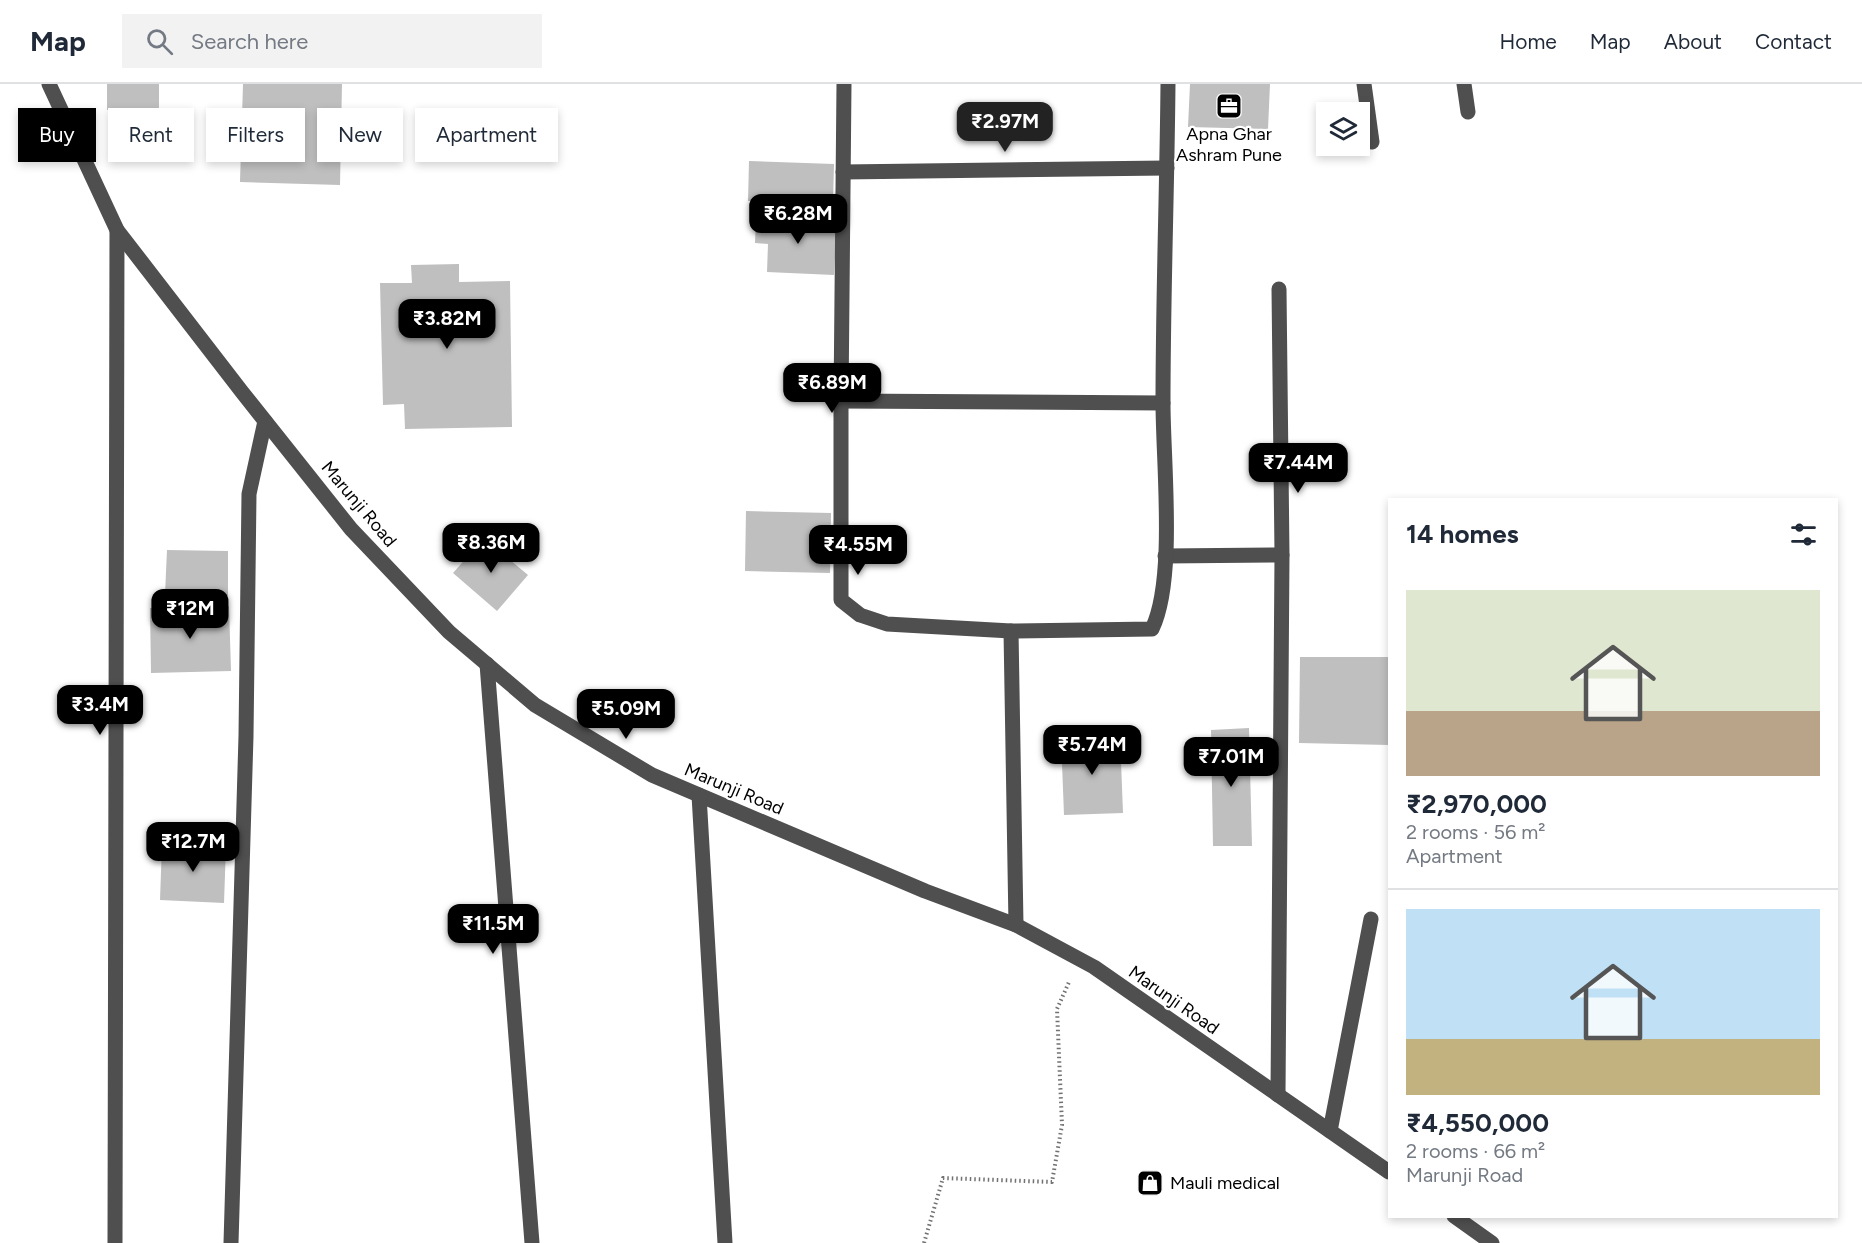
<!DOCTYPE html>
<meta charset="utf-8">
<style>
:root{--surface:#fff;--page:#f2f2f3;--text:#1f2937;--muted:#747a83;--line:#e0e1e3;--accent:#000}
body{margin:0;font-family:Figtree,sans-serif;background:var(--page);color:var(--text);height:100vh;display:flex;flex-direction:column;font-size:22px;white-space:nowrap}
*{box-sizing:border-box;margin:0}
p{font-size:20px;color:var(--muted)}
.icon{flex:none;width:33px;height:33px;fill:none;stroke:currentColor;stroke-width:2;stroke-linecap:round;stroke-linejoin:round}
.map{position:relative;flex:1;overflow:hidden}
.side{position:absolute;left:1388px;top:414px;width:450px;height:720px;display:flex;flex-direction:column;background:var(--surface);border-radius:0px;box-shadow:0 3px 9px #0003}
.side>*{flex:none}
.hud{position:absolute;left:18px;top:24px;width:570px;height:54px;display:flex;gap:12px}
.controls{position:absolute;left:1316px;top:18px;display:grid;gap:12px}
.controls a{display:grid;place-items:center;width:54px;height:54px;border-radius:0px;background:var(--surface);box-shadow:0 3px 9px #0003;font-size:30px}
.price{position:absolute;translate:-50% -51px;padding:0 14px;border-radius:12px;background:var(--accent);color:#fff;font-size:20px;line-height:39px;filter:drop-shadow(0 2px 3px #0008)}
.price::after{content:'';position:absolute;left:50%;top:36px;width:18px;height:14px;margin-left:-9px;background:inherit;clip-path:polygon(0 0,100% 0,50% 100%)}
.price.active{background:#222;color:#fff}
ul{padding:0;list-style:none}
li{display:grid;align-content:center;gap:12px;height:318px;padding:0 18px}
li+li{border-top:2px solid var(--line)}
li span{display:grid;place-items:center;height:186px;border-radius:0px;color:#555}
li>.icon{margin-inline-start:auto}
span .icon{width:108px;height:108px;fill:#fffc;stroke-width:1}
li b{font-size:26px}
h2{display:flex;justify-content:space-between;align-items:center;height:72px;padding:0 18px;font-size:26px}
.pill{padding:0 21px;border-radius:0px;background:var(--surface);box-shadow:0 3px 9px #0003;font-size:21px;line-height:54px}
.pill.active{background:var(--accent);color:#fff}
header{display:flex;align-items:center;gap:36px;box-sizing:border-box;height:84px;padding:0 30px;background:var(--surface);border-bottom:2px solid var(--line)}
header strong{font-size:28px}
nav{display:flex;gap:33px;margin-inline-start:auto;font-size:21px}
.search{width:420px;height:54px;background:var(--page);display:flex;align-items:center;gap:15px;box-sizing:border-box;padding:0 21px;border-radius:0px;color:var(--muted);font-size:22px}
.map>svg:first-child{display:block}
</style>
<header>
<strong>Map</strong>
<div class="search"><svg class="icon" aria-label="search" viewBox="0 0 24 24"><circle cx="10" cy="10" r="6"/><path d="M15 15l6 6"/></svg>Search here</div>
<nav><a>Home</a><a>Map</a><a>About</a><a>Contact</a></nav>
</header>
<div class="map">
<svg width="1862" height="1159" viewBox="0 0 1862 1159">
<rect width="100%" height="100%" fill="#fff"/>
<g fill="#bfbfbf">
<polygon points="107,0 159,0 159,27 107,26"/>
<polygon points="243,0 342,0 340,101 240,98"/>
<polygon points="1190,0 1270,0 1268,45 1188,43"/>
<polygon points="749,77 834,80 833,120 748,117"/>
<polygon points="756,133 837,136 834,191 767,188 768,160 755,159"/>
<polygon points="459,180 459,198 510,197 512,343 405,345 404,320 383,321 380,199 412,199 411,181"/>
<polygon points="746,427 831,429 830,489 745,487"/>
<polygon points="484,454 528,491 497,527 453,489"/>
<polygon points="167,466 228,467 228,512 165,510"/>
<polygon points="229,522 231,587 151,589 150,524"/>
<polygon points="1300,573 1389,573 1389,661 1299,659"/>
<polygon points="1249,644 1252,762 1213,762 1211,646"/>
<polygon points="1120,652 1123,729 1064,731 1061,654"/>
<polygon points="162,760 226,762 224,819 160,816"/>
</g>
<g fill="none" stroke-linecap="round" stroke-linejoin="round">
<polyline stroke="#717171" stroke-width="4" stroke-dasharray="1.5 3" stroke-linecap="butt" points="924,1159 943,1094 1052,1098 1062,1041 1057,925 1069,898"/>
<g stroke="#4f4f4f" stroke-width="15">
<polyline points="49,0 117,146 242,308 351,445 449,548 535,621 652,691 925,807 1016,841 1094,883 1389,1088"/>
<polyline points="844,0 841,317 1163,319"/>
<polyline points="1364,0 1372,58"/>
<polyline points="1464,0 1468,28"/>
<polyline points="843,88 1167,84"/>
<polyline points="841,317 841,516 860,531 887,540 1011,547"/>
<polyline points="1165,472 1282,471"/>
<polyline points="487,580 532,1159"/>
<polyline points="699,711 725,1159"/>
<path d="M1016 841 1011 547 1152 545C1176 496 1163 378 1163 319 1163 213 1167 106 1168 0"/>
<polyline points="1278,1011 1282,471 1279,205"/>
<polyline points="1330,1047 1371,835"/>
<polyline points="1454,1132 1492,1159"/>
<polyline points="115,1159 117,146"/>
<polyline points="231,1159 246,652 249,410 265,337"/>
</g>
</g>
<defs>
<g id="office-square" transform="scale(1.35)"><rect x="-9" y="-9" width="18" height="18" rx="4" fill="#000" stroke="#fff"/><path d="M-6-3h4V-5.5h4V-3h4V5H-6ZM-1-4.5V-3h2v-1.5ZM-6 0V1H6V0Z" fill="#fff"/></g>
<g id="shop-square" transform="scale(1.35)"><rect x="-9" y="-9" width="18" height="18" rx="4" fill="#000" stroke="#fff"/><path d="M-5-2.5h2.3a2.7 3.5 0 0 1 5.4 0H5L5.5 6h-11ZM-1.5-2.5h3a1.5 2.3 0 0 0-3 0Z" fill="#fff"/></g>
</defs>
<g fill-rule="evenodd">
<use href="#office-square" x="1229" y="22"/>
<use href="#shop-square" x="1150" y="1099"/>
</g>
<g text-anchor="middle" stroke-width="4.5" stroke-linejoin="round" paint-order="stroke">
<g font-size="18" fill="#000" stroke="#fff">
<text x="1229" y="56">Apna Ghar<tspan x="1229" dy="21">Ashram Pune</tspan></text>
<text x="1170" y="1105" text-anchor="start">Mauli medical</text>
</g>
<g font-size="18" fill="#000" stroke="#fff">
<text transform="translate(359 420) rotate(50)" y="6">Marunji Road</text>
<text transform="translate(734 705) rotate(23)" y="6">Marunji Road</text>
<text transform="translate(1174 916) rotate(35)" y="6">Marunji Road</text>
</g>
</g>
</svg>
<div class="controls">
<a><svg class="icon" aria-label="layers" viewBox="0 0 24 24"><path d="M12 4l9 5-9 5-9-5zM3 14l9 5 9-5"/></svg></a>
</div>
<b class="price active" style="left:1005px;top:69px">₹2.97M</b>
<b class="price" style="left:798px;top:161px">₹6.28M</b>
<b class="price" style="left:447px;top:266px">₹3.82M</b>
<b class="price" style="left:832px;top:330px">₹6.89M</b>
<b class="price" style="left:1298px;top:410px">₹7.44M</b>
<b class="price" style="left:491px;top:490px">₹8.36M</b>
<b class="price" style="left:858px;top:492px">₹4.55M</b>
<b class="price" style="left:190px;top:556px">₹12M</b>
<b class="price" style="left:100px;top:652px">₹3.4M</b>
<b class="price" style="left:626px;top:656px">₹5.09M</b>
<b class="price" style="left:1092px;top:692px">₹5.74M</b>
<b class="price" style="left:1231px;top:704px">₹7.01M</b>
<b class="price" style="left:193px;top:789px">₹12.7M</b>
<b class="price" style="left:493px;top:871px">₹11.5M</b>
<div class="hud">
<a class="pill active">Buy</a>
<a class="pill">Rent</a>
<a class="pill">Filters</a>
<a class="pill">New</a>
<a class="pill">Apartment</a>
</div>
<section class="side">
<h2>14 homes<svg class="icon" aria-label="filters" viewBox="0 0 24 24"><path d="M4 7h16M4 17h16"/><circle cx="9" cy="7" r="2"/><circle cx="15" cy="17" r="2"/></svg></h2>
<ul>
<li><span style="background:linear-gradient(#dfe7d0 65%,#b9a48a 0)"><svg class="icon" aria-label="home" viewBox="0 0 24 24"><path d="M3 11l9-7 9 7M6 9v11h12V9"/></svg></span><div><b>₹2,970,000</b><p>2 rooms · 56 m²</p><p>Apartment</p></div></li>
<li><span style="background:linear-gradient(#bfe0f5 70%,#c2b280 0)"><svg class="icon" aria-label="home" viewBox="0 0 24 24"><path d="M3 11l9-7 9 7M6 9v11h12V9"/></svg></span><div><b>₹4,550,000</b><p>2 rooms · 66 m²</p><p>Marunji Road</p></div></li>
</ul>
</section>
</div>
